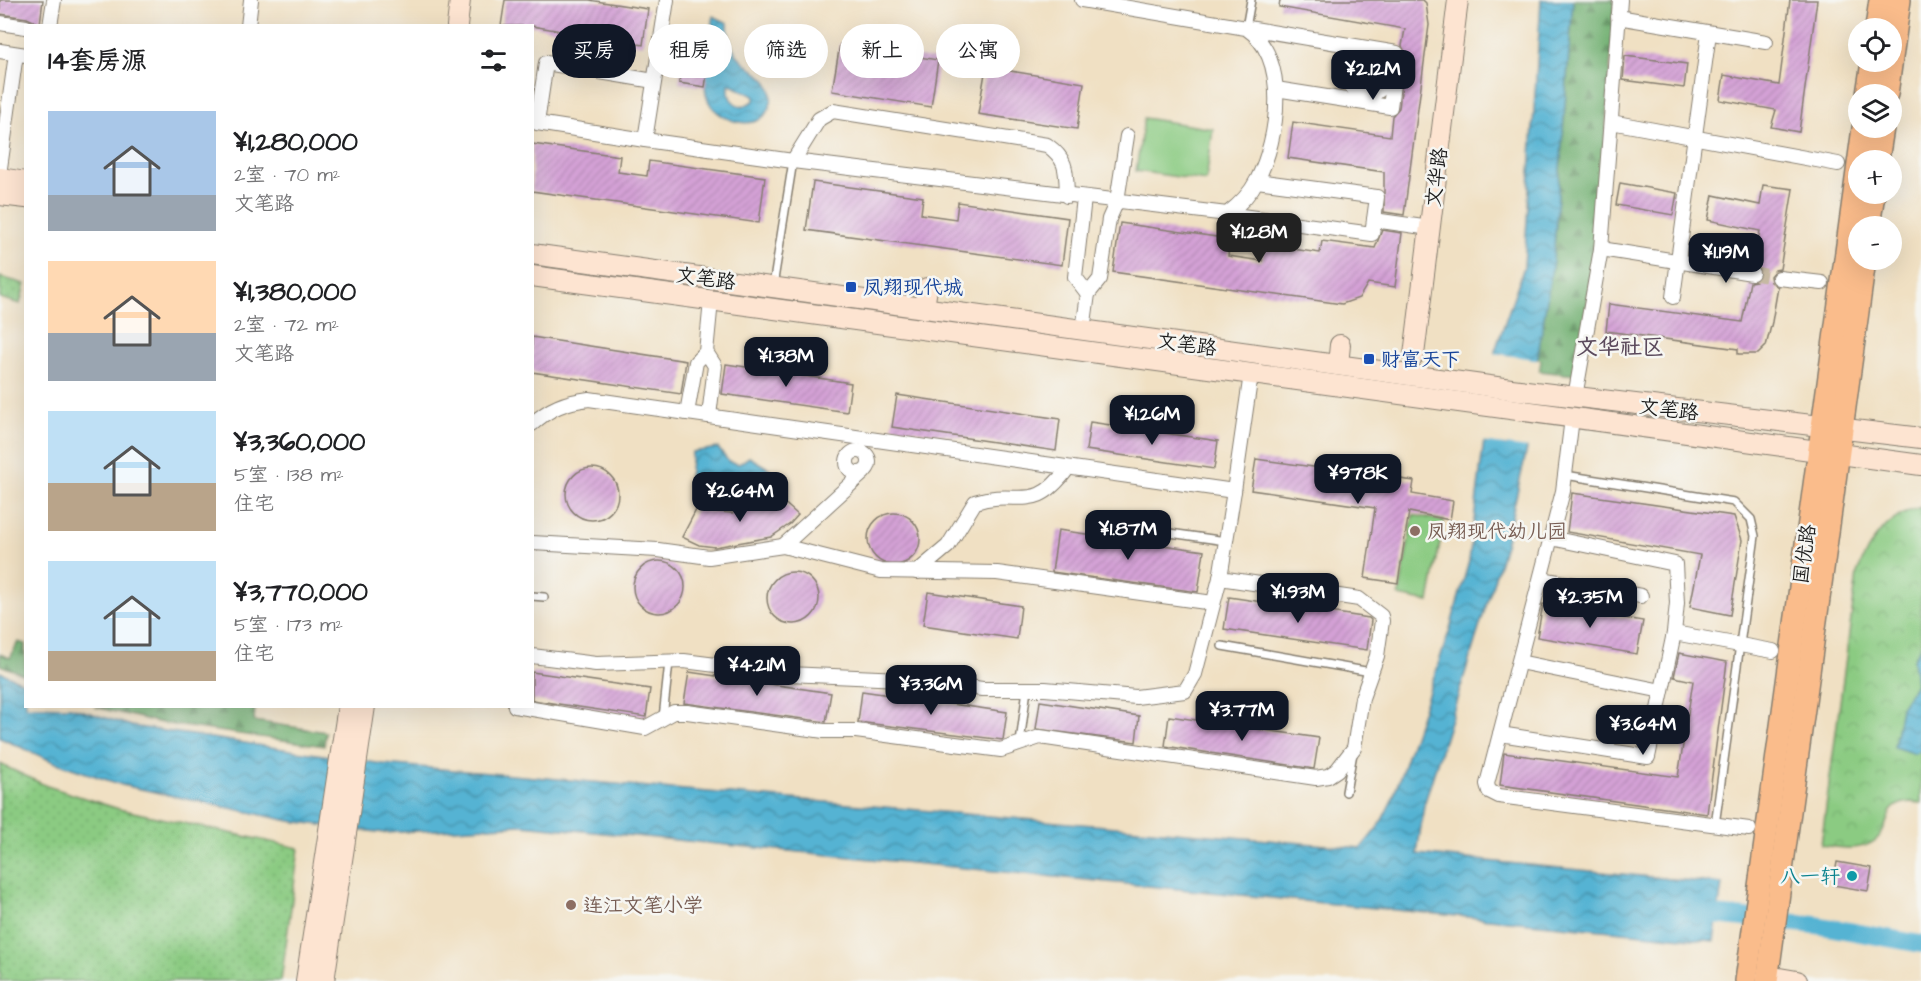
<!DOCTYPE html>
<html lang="zh">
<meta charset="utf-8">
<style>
:root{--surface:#fff;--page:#f6f6f6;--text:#202124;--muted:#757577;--accent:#111827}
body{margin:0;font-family:"Architects Daughter","LXGW WenKai TC",sans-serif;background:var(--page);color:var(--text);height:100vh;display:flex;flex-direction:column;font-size:22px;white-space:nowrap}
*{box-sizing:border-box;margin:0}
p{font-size:20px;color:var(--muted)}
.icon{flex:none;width:33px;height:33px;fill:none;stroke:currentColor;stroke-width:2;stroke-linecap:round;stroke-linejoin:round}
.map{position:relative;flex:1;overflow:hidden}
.side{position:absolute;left:24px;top:24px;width:510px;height:684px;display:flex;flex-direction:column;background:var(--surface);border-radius:0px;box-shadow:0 6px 24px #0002}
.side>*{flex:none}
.banner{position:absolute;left:552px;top:24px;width:570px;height:54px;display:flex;gap:12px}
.controls{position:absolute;left:1848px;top:18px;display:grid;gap:12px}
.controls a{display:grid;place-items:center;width:54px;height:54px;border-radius:50%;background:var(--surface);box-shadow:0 6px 24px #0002;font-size:30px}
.price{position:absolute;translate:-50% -51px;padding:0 14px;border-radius:12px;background:var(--accent);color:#fff;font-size:20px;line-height:39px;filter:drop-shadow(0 2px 3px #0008)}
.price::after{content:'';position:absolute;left:50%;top:36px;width:18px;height:14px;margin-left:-9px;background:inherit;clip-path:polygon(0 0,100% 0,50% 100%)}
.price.active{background:#222;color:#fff}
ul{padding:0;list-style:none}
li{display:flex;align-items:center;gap:18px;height:150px;padding:0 24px}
li span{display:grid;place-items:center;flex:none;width:168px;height:120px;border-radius:0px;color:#555}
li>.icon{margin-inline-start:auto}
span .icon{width:72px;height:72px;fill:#fffc;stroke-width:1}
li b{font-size:26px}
h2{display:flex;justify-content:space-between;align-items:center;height:72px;padding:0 24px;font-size:26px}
.pill{padding:0 21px;border-radius:27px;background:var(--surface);box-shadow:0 6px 24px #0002;font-size:21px;line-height:54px}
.pill.active{background:var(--accent);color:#fff}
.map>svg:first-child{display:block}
</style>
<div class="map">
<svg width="1921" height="981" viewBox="0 0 1921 981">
<defs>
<pattern id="grass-dots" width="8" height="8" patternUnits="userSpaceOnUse" patternTransform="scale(1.5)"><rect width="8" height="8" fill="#8bcb82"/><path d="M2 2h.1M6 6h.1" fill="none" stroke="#77ae70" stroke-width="1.8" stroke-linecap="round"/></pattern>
<pattern id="forest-firs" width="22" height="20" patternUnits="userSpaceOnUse" patternTransform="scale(1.5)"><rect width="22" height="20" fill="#70af70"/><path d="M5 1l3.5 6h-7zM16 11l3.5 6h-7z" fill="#5b8e5b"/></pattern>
<pattern id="park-crowns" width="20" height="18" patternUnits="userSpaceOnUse" patternTransform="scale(1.5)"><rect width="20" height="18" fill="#8bcb82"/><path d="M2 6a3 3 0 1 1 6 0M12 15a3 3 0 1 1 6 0" fill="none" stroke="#77ae70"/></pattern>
<pattern id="water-waves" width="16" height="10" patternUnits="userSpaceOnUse" patternTransform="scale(1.5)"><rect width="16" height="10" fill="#55b3d3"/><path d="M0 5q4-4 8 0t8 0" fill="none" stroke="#4691aa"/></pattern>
<pattern id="building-hatch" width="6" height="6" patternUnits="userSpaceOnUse" patternTransform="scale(1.5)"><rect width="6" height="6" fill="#d4a1d6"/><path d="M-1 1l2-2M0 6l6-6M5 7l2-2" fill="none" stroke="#b58ab7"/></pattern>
</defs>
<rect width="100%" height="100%" fill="#f6f6f2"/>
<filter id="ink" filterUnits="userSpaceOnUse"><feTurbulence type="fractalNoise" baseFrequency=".0167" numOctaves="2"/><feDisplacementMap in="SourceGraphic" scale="12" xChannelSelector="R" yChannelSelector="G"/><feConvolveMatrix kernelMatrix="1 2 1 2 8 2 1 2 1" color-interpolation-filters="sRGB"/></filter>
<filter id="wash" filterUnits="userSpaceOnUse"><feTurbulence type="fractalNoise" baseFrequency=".008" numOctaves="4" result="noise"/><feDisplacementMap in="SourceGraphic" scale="24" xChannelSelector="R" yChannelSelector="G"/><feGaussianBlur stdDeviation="1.35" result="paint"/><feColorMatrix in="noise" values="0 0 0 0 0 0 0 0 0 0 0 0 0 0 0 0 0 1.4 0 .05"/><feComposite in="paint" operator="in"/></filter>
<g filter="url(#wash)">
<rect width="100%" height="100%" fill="#f0e0c3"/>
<g fill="url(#grass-dots)" stroke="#54744f" stroke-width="1.5">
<polygon points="0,277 25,284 20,304 0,298"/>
<polygon points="0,764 47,786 119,809 299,848 281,981 0,981"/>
</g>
<g fill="url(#forest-firs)" stroke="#466646" stroke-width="1.5">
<polygon points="1573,0 1615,0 1597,248 1575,375 1539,371 1541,360 1537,359 1553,261"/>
<polygon points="18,642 25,644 25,675 0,665 0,654 10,658"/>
<polygon points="95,707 255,707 254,721 326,732 324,746 162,723"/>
</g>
<path fill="url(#park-crowns)" stroke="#54744f" stroke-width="1.5" d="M1921 507V803C1912 802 1902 801 1894 808 1887 813 1888 821 1884 829 1873 853 1844 849 1821 845L1857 574C1868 542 1886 517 1921 507Z"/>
<g fill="#8bcb82" stroke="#54744f" stroke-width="1.5">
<polygon points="1144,118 1213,129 1206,181 1136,171"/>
<polygon points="1413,515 1444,521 1429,602 1399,596"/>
</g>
<g fill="url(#water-waves)" stroke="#386878" stroke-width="1.5" fill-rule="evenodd">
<polygon points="1541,0 1573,0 1553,261 1538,355 1527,449 1505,545 1424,805 1417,854 1722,884 1714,941 522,825 385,833 290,821 122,785 54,762 0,738 0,672 25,683 26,706 71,707 132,726 383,764 1361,848 1379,826 1393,798 1449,632 1469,561 1495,351 1524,267"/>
<path d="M713 16 728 23C727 74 777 66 771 102 765 137 712 123 706 94 703 80 711 58 714 44L709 42ZM729 84 754 96V101L742 107C730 102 728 97 729 84Z"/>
<path d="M718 448 729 462 739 464 749 457 770 469 762 493C741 480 710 470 688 486L692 452Z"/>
<polygon points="1921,646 1921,751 1915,754 1894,747 1901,707 1916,684 1913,659"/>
</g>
<polygon fill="#f0e0c3" points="1492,353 1540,360 1529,448 1481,442"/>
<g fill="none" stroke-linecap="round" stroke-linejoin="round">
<polyline stroke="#55b3d3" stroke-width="18" points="1694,913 1816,925 1921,944"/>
</g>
<g id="blocks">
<g fill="url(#building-hatch)">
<polygon points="0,0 43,0 40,24 27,18 0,14"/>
<polygon points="505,0 589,0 648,9 643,45 532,26 501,26"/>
<polygon points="1280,0 1423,0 1426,3 1429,25 1404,215 1384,212 1384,172 1288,158 1293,122 1390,136 1392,116 1399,108 1406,54 1402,46 1405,29 1279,7"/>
<polygon points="1790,0 1817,0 1799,132 1771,127 1776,110 1720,100 1724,75 1779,85"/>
<polygon points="686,39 712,43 705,87 679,83"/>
<polygon points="840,44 938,60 931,107 832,91"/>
<polygon points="1625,56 1687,64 1684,88 1623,80"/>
<polygon points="986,67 1084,83 1077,129 978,114"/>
<polygon points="532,144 620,156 618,172 647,176 649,161 765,177 759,223 532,191"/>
<polygon points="813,182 923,197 921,214 956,219 958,202 1068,218 1062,265 806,230"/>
<polygon points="1620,183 1677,193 1673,215 1616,205"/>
<polygon points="1763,185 1793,189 1780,269 1775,270 1770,276 1771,282 1778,287 1772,322 1766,346 1758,354 1738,354 1738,349 1606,331 1609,304 1742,322 1750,282 1756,281 1761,275 1760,269 1753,264 1760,231 1708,220 1713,195 1760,205"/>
<polygon points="1120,223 1230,239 1228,256 1262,261 1264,245 1320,253 1322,241 1375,248 1382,230 1402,233 1395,287 1368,283 1359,298 1342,304 1113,272"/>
<polygon points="532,337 686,361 681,394 532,372"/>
<polygon points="726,364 851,383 847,412 722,394"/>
<polygon points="897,395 1060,419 1056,451 892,427"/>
<polygon points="1090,422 1218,441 1214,469 1086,450"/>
<polygon points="1256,459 1414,481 1412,494 1453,501 1450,520 1409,512 1398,583 1365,578 1375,508 1251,490"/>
<circle cx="592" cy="494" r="26"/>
<polygon points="772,492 798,515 790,524 771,537 715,547 699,545 682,537 696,510 732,513 743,510"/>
<polygon points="1572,493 1734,516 1742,540 1730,615 1690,607 1700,555 1567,532"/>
<circle cx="894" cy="539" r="26"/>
<polygon points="1058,530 1204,551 1198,592 1052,572"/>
<circle cx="659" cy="587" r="26"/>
<circle cx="793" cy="598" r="26"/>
<polygon points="928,592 1021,606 1017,639 923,625"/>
<polygon points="1229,597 1369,618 1371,620 1367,650 1224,629"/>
<polygon points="1543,604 1643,621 1637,654 1537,637"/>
<polygon points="1679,653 1727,662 1707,814 1500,785 1504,753 1678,777 1693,681 1674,677"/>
<polygon points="532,672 650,689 646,717 532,700"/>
<polygon points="689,672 831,693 826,722 684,703"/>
<polygon points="862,691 1007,712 1003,740 858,722"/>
<polygon points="1040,701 1139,716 1136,742 1036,729"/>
<polygon points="1169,716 1319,738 1314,769 1165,746"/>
<polygon points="1837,862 1872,868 1868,891 1833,885"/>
</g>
</g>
</g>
<g filter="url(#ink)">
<use href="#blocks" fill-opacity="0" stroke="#867e70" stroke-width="1.5"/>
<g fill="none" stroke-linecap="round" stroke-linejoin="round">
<polyline stroke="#c6b9a2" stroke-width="14" stroke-dasharray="14 7" stroke-linecap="butt" points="1752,273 1779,278"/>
<g stroke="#867e70" stroke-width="10">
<g id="lane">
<polyline points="1246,28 1251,0"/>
<polyline points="773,286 793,161"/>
<polyline points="1565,475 1734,502 1751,519 1755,536 1715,825"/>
<polyline points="1156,531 1226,541"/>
<polyline points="532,596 544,597"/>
<polyline points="1222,646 1371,672"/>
<polyline points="663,718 669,662"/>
<polyline points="1020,743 1027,689"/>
<polyline points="1346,792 1353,753"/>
</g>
</g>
<g stroke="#867e70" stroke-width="16">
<g id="street">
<path d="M667 0 645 140 793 161 1227 214C1239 205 1250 194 1257 180 1279 139 1290 57 1246 28L1082 0"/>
<polyline points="1618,17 1766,42"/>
<polyline points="0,23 26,27"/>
<polyline points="50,26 54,0"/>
<polyline points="248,26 251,0"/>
<polyline points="1248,28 1397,53 1390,107 1276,89"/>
<polyline points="0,51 26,55"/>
<circle cx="1367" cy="77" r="18"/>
<polyline points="1611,122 1838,164"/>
<polyline points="645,140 537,123 546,63 654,81"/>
<path d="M793 161 819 119 833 111 1047 145C1068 160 1066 171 1067 196"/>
<polyline points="0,168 16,54"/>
<polyline points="1084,198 1075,277 1088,294"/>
<polyline points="1227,214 1372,234 1377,197 1257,181"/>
<polyline points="1374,220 1430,228"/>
<polyline points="1601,249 1752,273"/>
<polyline points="1779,278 1822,283"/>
<polyline points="1673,297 1709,33"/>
<polyline points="1083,330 1088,294 1100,279 1109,219 1117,201 1127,136"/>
<polyline points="706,352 715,366 709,416"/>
<polyline points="1575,397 1601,249 1620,0"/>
<polyline points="687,413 696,362 706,352 711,301"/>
<polyline points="1572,418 1563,491 1487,784 1489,791 1499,796 1749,829"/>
<circle cx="858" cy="462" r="11"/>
<polyline points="1234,491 1251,374"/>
<polyline points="532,543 658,550 709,557 783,546 881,571 997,573 1213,603"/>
<polyline points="783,546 864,472"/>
<path d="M917 572 948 546 975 502C1020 488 1033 516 1068 468"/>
<polyline points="1541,579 1641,596"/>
<polyline points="1674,633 1773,651"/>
<polyline points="532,656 596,664 684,661 788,674 923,680 982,689 1045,689 1136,697 1185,691 1195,674 1220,578"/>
<polyline points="1519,662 1662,691"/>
<path d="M515 706 645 728 674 712H687L824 731H856L1001 750 1040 737 1316 778 1328 776 1337 770 1354 748 1362 698 1377 656 1382 621 1381 616 1359 599 1220 578 1234 491 589 399C565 402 550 408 532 424"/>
<polyline points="1500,734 1648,757 1674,633 1677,603 1675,564 1551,538"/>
</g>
</g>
<g stroke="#867e70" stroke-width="22">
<g id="secondary">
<polyline points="457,26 460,0"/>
<polyline points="0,178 26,182"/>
<polyline points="0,195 26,198"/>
<polyline points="532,254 1511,389 1921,438"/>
<polyline points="532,276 1921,465"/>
<polyline points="924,308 927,288"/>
<polyline points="1414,355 1458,0"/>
<polyline points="1338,365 1340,345"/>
<polyline points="1767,976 1797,981"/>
<polyline points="306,981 348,706"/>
<polyline points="324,981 365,706"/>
</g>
</g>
<g stroke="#867e70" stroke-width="24">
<g id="primary">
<polyline points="1876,28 1880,0"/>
<polyline points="1867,94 1872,62"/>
<polyline points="1887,94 1900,0"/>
<polyline points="1878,160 1883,128"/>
<polyline points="1869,226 1874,194"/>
<polyline points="1746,981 1863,128"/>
<polyline points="1767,981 1865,260"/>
</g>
</g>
<use href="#lane" stroke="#fff" stroke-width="7"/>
<use href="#street" stroke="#fff" stroke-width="14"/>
<use href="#secondary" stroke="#fde4d1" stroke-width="20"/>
<use href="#primary" stroke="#fabc8b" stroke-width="21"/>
</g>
</g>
<g fill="#1a4fb4" stroke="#f6f6f2" stroke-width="2">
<rect x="845" y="281" width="12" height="12" rx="3"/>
<rect x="1363" y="353" width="12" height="12" rx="3"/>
</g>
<g fill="#8d6e63" stroke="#f6f6f2" stroke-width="2">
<circle cx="1415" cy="531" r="6"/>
<circle cx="571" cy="905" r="6"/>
</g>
<circle fill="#0f9aa8" stroke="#f6f6f2" stroke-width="2" cx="1852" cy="876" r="6"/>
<g text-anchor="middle" stroke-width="5" stroke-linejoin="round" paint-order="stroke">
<g font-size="20" fill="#1c1c1c" stroke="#f6f6f2">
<text transform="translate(1436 177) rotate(-83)" y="7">文华路</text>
<text transform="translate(706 278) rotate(8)" y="7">文笔路</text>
<text transform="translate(1187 344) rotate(8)" y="7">文笔路</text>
<text transform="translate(1669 409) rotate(7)" y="7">文笔路</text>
<text transform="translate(1804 554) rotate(-82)" y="7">国优路</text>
</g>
<g font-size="20" fill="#164399" stroke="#f6f6f2" text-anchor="start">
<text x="863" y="294">凤翔现代城</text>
<text x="1381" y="366">财富天下</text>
</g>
<g font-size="20" fill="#785e54" stroke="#f6f6f2" text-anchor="start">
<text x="1427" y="538">凤翔现代幼儿园</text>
<text x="583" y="912">连江文笔小学</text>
</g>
<g font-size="20" fill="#0d838f" stroke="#f6f6f2" text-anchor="end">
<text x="1840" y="883">八一轩</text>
</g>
<g font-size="22" font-weight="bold" fill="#5c4b5d" stroke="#f6f6f2">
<text x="1620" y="354">文华社区</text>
</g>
</g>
</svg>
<div class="controls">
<a><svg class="icon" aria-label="locate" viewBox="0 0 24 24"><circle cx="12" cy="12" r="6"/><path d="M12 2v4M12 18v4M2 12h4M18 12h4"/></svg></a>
<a><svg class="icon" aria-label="layers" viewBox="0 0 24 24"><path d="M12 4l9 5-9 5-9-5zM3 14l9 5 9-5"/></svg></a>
<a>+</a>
<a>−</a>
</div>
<b class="price" style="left:1373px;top:101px">¥2.12M</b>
<b class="price active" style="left:1259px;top:264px">¥1.28M</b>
<b class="price" style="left:1726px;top:284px">¥1.19M</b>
<b class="price" style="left:786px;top:388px">¥1.38M</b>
<b class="price" style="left:1152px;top:446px">¥1.26M</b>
<b class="price" style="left:1358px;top:505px">¥978K</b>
<b class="price" style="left:740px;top:523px">¥2.64M</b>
<b class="price" style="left:1128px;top:561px">¥1.87M</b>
<b class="price" style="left:1298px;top:624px">¥1.93M</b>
<b class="price" style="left:1590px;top:629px">¥2.35M</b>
<b class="price" style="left:757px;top:697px">¥4.21M</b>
<b class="price" style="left:931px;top:716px">¥3.36M</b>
<b class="price" style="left:1242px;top:742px">¥3.77M</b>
<b class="price" style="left:1643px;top:756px">¥3.64M</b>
<div class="banner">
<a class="pill active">买房</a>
<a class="pill">租房</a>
<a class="pill">筛选</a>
<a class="pill">新上</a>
<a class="pill">公寓</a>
</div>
<section class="side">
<h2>14套房源<svg class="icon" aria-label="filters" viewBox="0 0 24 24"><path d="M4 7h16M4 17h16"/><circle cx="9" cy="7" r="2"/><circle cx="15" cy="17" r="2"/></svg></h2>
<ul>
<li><span style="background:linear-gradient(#a9c7e8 70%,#9aa5b1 0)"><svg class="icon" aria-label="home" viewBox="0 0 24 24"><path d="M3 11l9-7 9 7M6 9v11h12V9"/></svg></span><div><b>¥1,280,000</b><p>2室 · 70 m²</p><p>文笔路</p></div></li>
<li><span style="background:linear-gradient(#ffd9b3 60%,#9aa5b1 0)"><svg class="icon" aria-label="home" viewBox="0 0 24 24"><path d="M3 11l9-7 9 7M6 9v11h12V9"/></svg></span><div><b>¥1,380,000</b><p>2室 · 72 m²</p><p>文笔路</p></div></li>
<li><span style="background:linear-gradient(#bfe0f5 60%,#b9a48a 0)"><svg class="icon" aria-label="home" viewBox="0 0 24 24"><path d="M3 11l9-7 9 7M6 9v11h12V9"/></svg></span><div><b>¥3,360,000</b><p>5室 · 138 m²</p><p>住宅</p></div></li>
<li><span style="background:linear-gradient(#bfe0f5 75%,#b9a48a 0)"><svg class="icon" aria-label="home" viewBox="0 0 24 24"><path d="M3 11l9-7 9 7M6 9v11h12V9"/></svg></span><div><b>¥3,770,000</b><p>5室 · 173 m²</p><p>住宅</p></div></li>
</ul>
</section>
</div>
